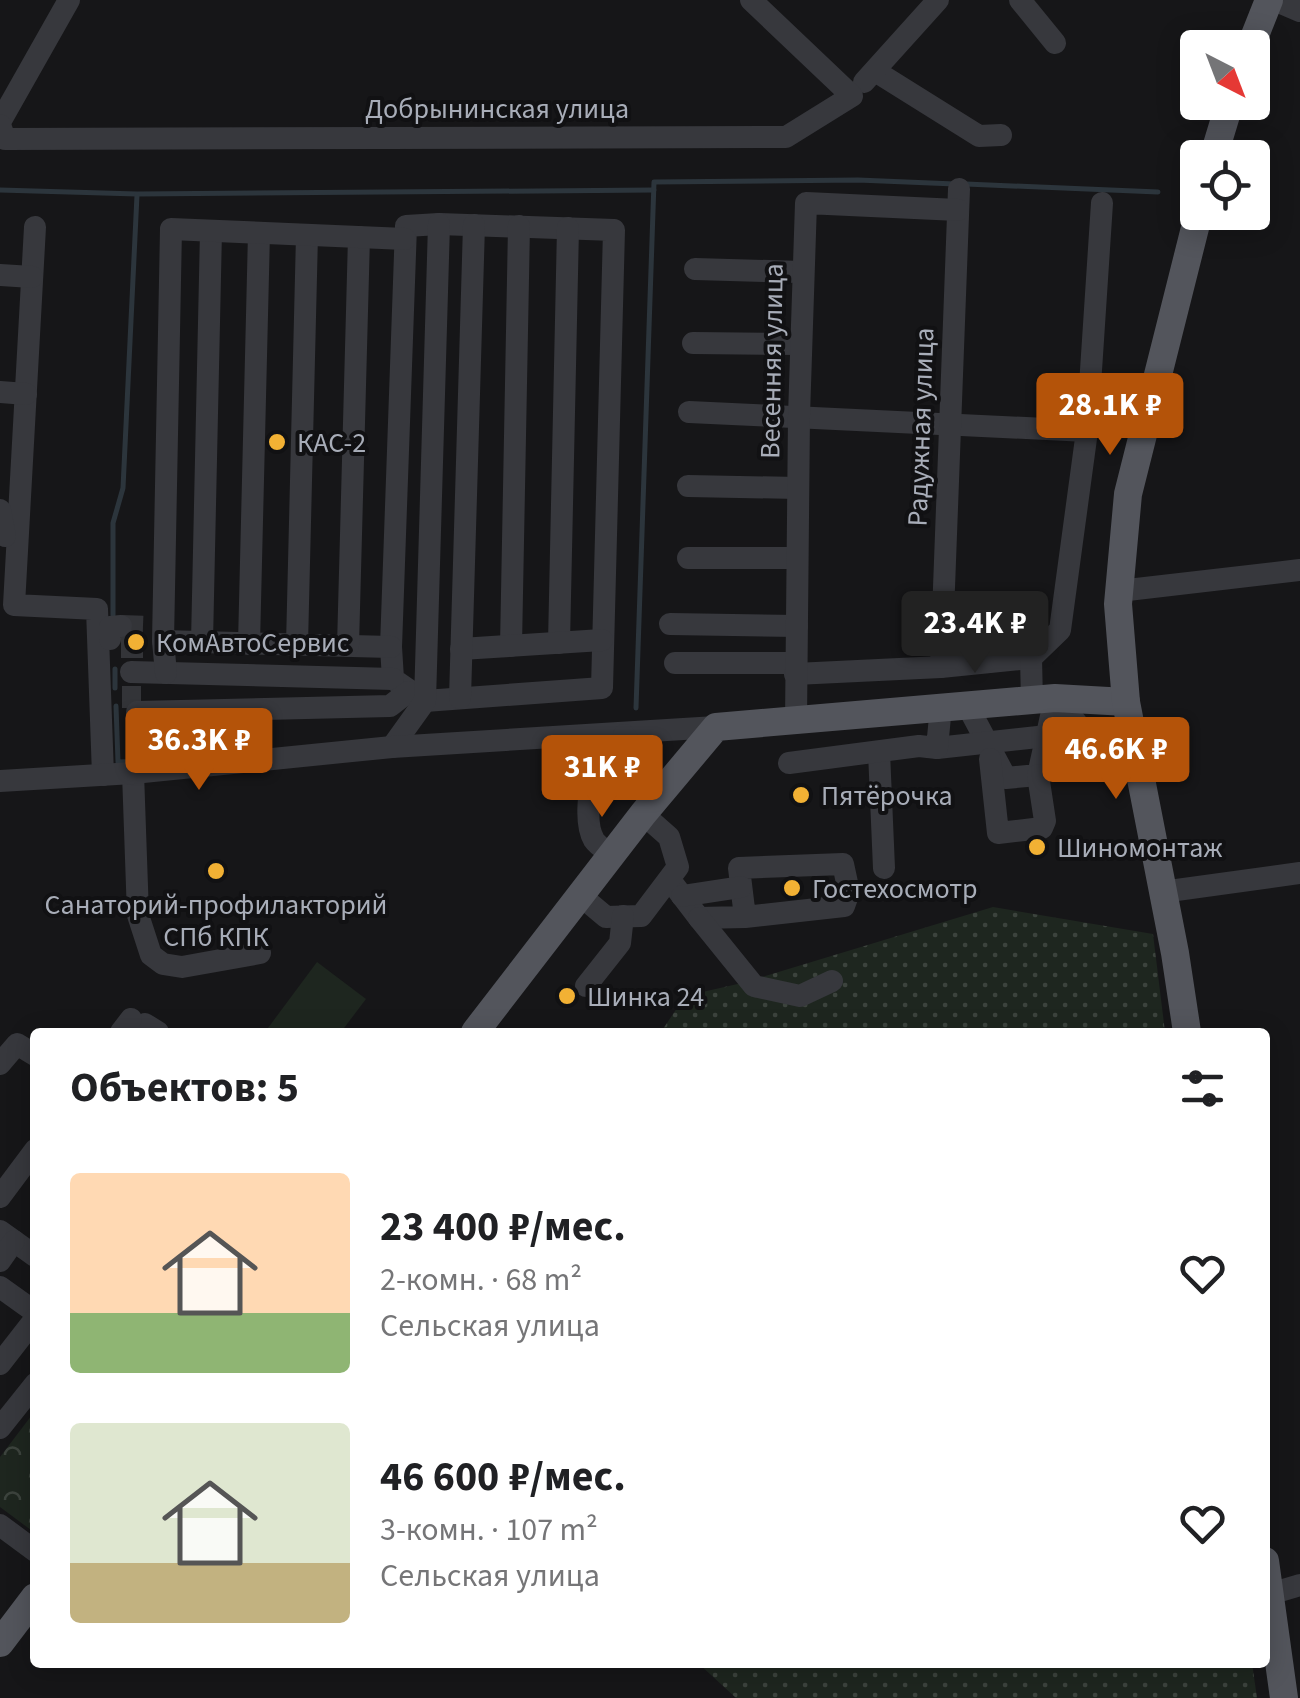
<!DOCTYPE html>
<html lang="ru">
<meta charset="utf-8">
<style>
:root{--surface:#fff;--page:#f6f6f6;--text:#202124;--muted:#757577;--accent:#b45309}
body{margin:0;font-family:"Source Sans 3",sans-serif;background:var(--page);color:var(--text);height:100vh;display:flex;flex-direction:column;font-size:38px;white-space:nowrap}
*{box-sizing:border-box;margin:0}
p{font-size:32px;color:var(--muted)}
.icon{flex:none;width:55px;height:55px;fill:none;stroke:currentColor;stroke-width:2;stroke-linecap:round;stroke-linejoin:round}
.map{position:relative;flex:1;overflow:hidden}
.sheet{position:absolute;left:30px;top:1028px;width:1240px;height:640px;display:flex;flex-direction:column;background:var(--surface);border-radius:10px;box-shadow:0 5px 25px #0003}
.sheet>*{flex:none}
.needle{width:65px;rotate:138deg}
.fabs{position:absolute;left:1180px;top:30px;display:grid;gap:20px}
.fabs a{display:grid;place-items:center;width:90px;height:90px;border-radius:10px;background:var(--surface);box-shadow:0 5px 25px #0003;font-size:50px}
.price{position:absolute;translate:-50% -85px;padding:0 22px;border-radius:10px;background:var(--accent);color:#fff;font-size:32px;line-height:65px;filter:drop-shadow(0 2px 5px #0008)}
.price::after{content:'';position:absolute;left:50%;top:60px;width:30px;height:22px;margin-left:-15px;background:inherit;clip-path:polygon(0 0,100% 0,50% 100%)}
.price.selected{background:#222;color:#fff}
ul{padding:0;list-style:none}
li{display:flex;align-items:center;gap:30px;height:250px;padding:0 40px}
li span{display:grid;place-items:center;flex:none;width:280px;height:200px;border-radius:10px;color:#555}
li>.icon{margin-inline-start:auto}
span .icon{width:120px;height:120px;fill:#fffc;stroke-width:1}
li b{font-size:42px}
h2{display:flex;justify-content:space-between;align-items:center;height:120px;padding:0 40px;font-size:42px}
.map>svg:first-child{display:block}
</style>
<div class="map">
<svg width="1300" height="1698" viewBox="0 0 1300 1698">
<defs>
<pattern id="grass-dots" width="8" height="8" patternUnits="userSpaceOnUse" patternTransform="scale(2.5)"><rect width="8" height="8" fill="#1e261f"/><path d="M2 2h.1M6 6h.1" fill="none" stroke="#3c433d" stroke-width="1.8" stroke-linecap="round"/></pattern>
<pattern id="forest-crowns" width="20" height="18" patternUnits="userSpaceOnUse" patternTransform="scale(2.5)"><rect width="20" height="18" fill="#1e261f"/><path d="M2 6a3 3 0 1 1 6 0M12 15a3 3 0 1 1 6 0" fill="none" stroke="#3c433d"/></pattern>
</defs>
<rect width="100%" height="100%" fill="#161618"/>
<g fill="url(#grass-dots)">
<polygon points="993,907 1153,934 1165,1032 661,1032 685,996 742,983"/>
<polygon points="698,1663 1252,1663 1257,1698 736,1698"/>
</g>
<polygon fill="url(#forest-crowns)" points="35,1411 35,1533 0,1507 0,1457"/>
<polygon fill="#1e261f" points="317,962 366,999 341,1032 265,1032"/>
<g fill="none" stroke-linecap="round" stroke-linejoin="round">
<g stroke="#2c353c" stroke-width="5">
<polyline points="966,184 1158,192"/>
<polyline points="0,190 137,194 654,190"/>
<polyline points="113,615 113,523 123,488 137,195"/>
<polyline points="115,669 115,688"/>
<polyline points="116,706 118,762 145,761"/>
<polyline points="636,708 654,182 858,180 955,184"/>
</g>
<g stroke="#333438" stroke-width="22" stroke-dasharray="22 11" stroke-linecap="butt">
<polyline points="121,626 147,627"/>
<polyline points="121,647 145,647"/>
<polyline points="122,697 141,697"/>
</g>
<g stroke="#37383d" stroke-width="22">
<polyline points="1020,0 1055,43"/>
<polyline points="1274,0 1300,11"/>
<polyline points="875,71 979,136 1001,135"/>
<polyline points="864,82 938,0"/>
<polyline points="0,122 69,0"/>
<polyline points="0,125 5,139 786,137 852,96 751,0"/>
<polygon points="439,224 614,230 602,688 425,701 393,679 391,647 406,226"/>
<polyline points="35,227 14,605 97,609 103,775"/>
<polyline points="695,269 802,272"/>
<polyline points="0,275 32,277"/>
<polyline points="693,343 801,344"/>
<polyline points="0,392 26,394"/>
<polyline points="689,412 1087,431"/>
<polyline points="688,486 798,488"/>
<polyline points="0,510 5,536"/>
<polyline points="688,558 797,558"/>
<polyline points="1119,591 1300,570"/>
<polyline points="670,624 797,626"/>
<polyline points="110,639 110,627 121,626"/>
<polyline points="163,641 391,647"/>
<polyline points="202,642 211,231"/>
<polyline points="559,643 568,228"/>
<polyline points="249,644 259,233"/>
<polyline points="297,645 307,235"/>
<polyline points="348,646 359,237"/>
<polyline points="511,646 519,226"/>
<polyline points="461,649 602,640"/>
<polyline points="675,663 795,663"/>
<polyline points="941,667 959,189"/>
<polyline points="131,672 393,679"/>
<polyline points="166,673 163,641 171,229 405,239"/>
<polyline points="795,674 941,667 1031,658"/>
<polyline points="460,698 474,225"/>
<polyline points="1032,701 1031,658 1060,630 1087,431 1102,203"/>
<polyline points="967,705 1006,778 1038,775 1055,698"/>
<polyline points="1052,710 1075,721 1094,746"/>
<polyline points="137,712 390,706 408,692"/>
<polyline points="796,721 799,416 806,203 958,210"/>
<path d="M598 737C596 763 580 817 594 840 598 846 607 851 612 855"/>
<polyline points="392,747 425,701 439,224"/>
<polyline points="937,748 1047,736"/>
<polyline points="879,752 884,868"/>
<polyline points="990,759 998,833 1042,828 1045,821 1038,775"/>
<polyline points="789,763 919,746 937,748 941,706"/>
<polyline points="133,773 138,915 151,955 163,964 182,967 260,953"/>
<polyline points="0,781 133,773 392,747 716,727"/>
<polyline points="670,880 699,918 745,917 844,906 849,892 843,864 739,868 745,917"/>
<polyline points="1162,892 1300,873"/>
<path d="M581 896 606 917 641 916 678 867 669 837 643 814C658 776 648 765 624 735"/>
<polyline points="682,896 741,887"/>
<polyline points="699,918 754,986 800,996 832,981"/>
<polyline points="586,986 620,943 623,916"/>
<polyline points="145,1024 158,1032"/>
<polyline points="121,1032 131,1019"/>
<polyline points="0,1064 17,1044 35,1055"/>
<polyline points="0,1197 35,1150"/>
<polyline points="0,1231 35,1256"/>
<polyline points="0,1261 14,1241"/>
<polyline points="0,1287 35,1312"/>
<polyline points="0,1364 35,1319"/>
<polyline points="0,1428 35,1384"/>
<polyline points="0,1525 35,1551"/>
<polyline points="1270,1594 1300,1585"/>
</g>
<g stroke="#53555c" stroke-width="28">
<polyline points="1250,48 1269,0"/>
<polyline points="1213,158 1230,102"/>
<polyline points="475,1032 643,814 716,727 1055,698 1126,702"/>
<polyline points="1187,1032 1175,953 1126,702 1118,604 1128,494 1199,212"/>
<polyline points="1265,1561 1284,1698"/>
<polyline points="0,1643 35,1597"/>
</g>
</g>
<g fill="#f2b134" stroke="#111113" stroke-width="4">
<circle cx="277" cy="442" r="10"/>
<circle cx="136" cy="642" r="10"/>
<circle cx="801" cy="795" r="10"/>
<circle cx="1037" cy="847" r="10"/>
<circle cx="216" cy="871" r="10"/>
<circle cx="792" cy="888" r="10"/>
<circle cx="567" cy="996" r="10"/>
</g>
<g text-anchor="middle" stroke-width="8" stroke-linejoin="round" paint-order="stroke">
<g font-size="28" fill="#a8adb8" stroke="#111113">
<text x="497" y="118">Добрынинская улица</text>
<text transform="translate(771 361) rotate(-89)" y="10">Весенняя улица</text>
<text transform="translate(920 427) rotate(-88)" y="10">Радужная улица</text>
</g>
<g font-size="28" fill="#a8adb8" stroke="#111113" text-anchor="start">
<text x="297" y="452">КАС-2</text>
<text x="156" y="652">КомАвтоСервис</text>
<text x="821" y="805">Пятёрочка</text>
<text x="1057" y="857">Шиномонтаж</text>
<text x="812" y="898">Гостехосмотр</text>
<text x="216" y="914" text-anchor="middle">Санаторий-профилакторий<tspan x="216" dy="32">СПб КПК</tspan></text>
<text x="587" y="1006">Шинка 24</text>
</g>
</g>
</svg>
<div class="fabs">
<a><svg class="needle" viewBox="-14 -14 28 28"><path d="M0-13l5 13h-10z" fill="#e53935"/><path d="M0 13l5-13h-10z" fill="#757577"/></svg></a>
<a><svg class="icon" aria-label="locate" viewBox="0 0 24 24"><circle cx="12" cy="12" r="6"/><path d="M12 2v4M12 18v4M2 12h4M18 12h4"/></svg></a>
</div>
<b class="price" style="left:1110px;top:458px">28.1K ₽</b>
<b class="price selected" style="left:975px;top:676px">23.4K ₽</b>
<b class="price" style="left:199px;top:793px">36.3K ₽</b>
<b class="price" style="left:1116px;top:802px">46.6K ₽</b>
<b class="price" style="left:602px;top:820px">31K ₽</b>
<section class="sheet">
<h2>Объектов: 5<svg class="icon" aria-label="filters" viewBox="0 0 24 24"><path d="M4 7h16M4 17h16"/><circle cx="9" cy="7" r="2"/><circle cx="15" cy="17" r="2"/></svg></h2>
<ul>
<li><span style="background:linear-gradient(#ffd9b3 70%,#8fb573 0)"><svg class="icon" aria-label="home" viewBox="0 0 24 24"><path d="M3 11l9-7 9 7M6 9v11h12V9"/></svg></span><div><b>23 400 ₽/мес.</b><p>2-комн. · 68 m²</p><p>Сельская улица</p></div><svg class="icon" aria-label="heart" viewBox="0 0 24 24"><path d="M12 20l-8-8c-3-5 5-10 8-4 3-6 11-1 8 4z"/></svg></li>
<li><span style="background:linear-gradient(#dfe7d0 70%,#c2b280 0)"><svg class="icon" aria-label="home" viewBox="0 0 24 24"><path d="M3 11l9-7 9 7M6 9v11h12V9"/></svg></span><div><b>46 600 ₽/мес.</b><p>3-комн. · 107 m²</p><p>Сельская улица</p></div><svg class="icon" aria-label="heart" viewBox="0 0 24 24"><path d="M12 20l-8-8c-3-5 5-10 8-4 3-6 11-1 8 4z"/></svg></li>
</ul>
</section>
</div>
